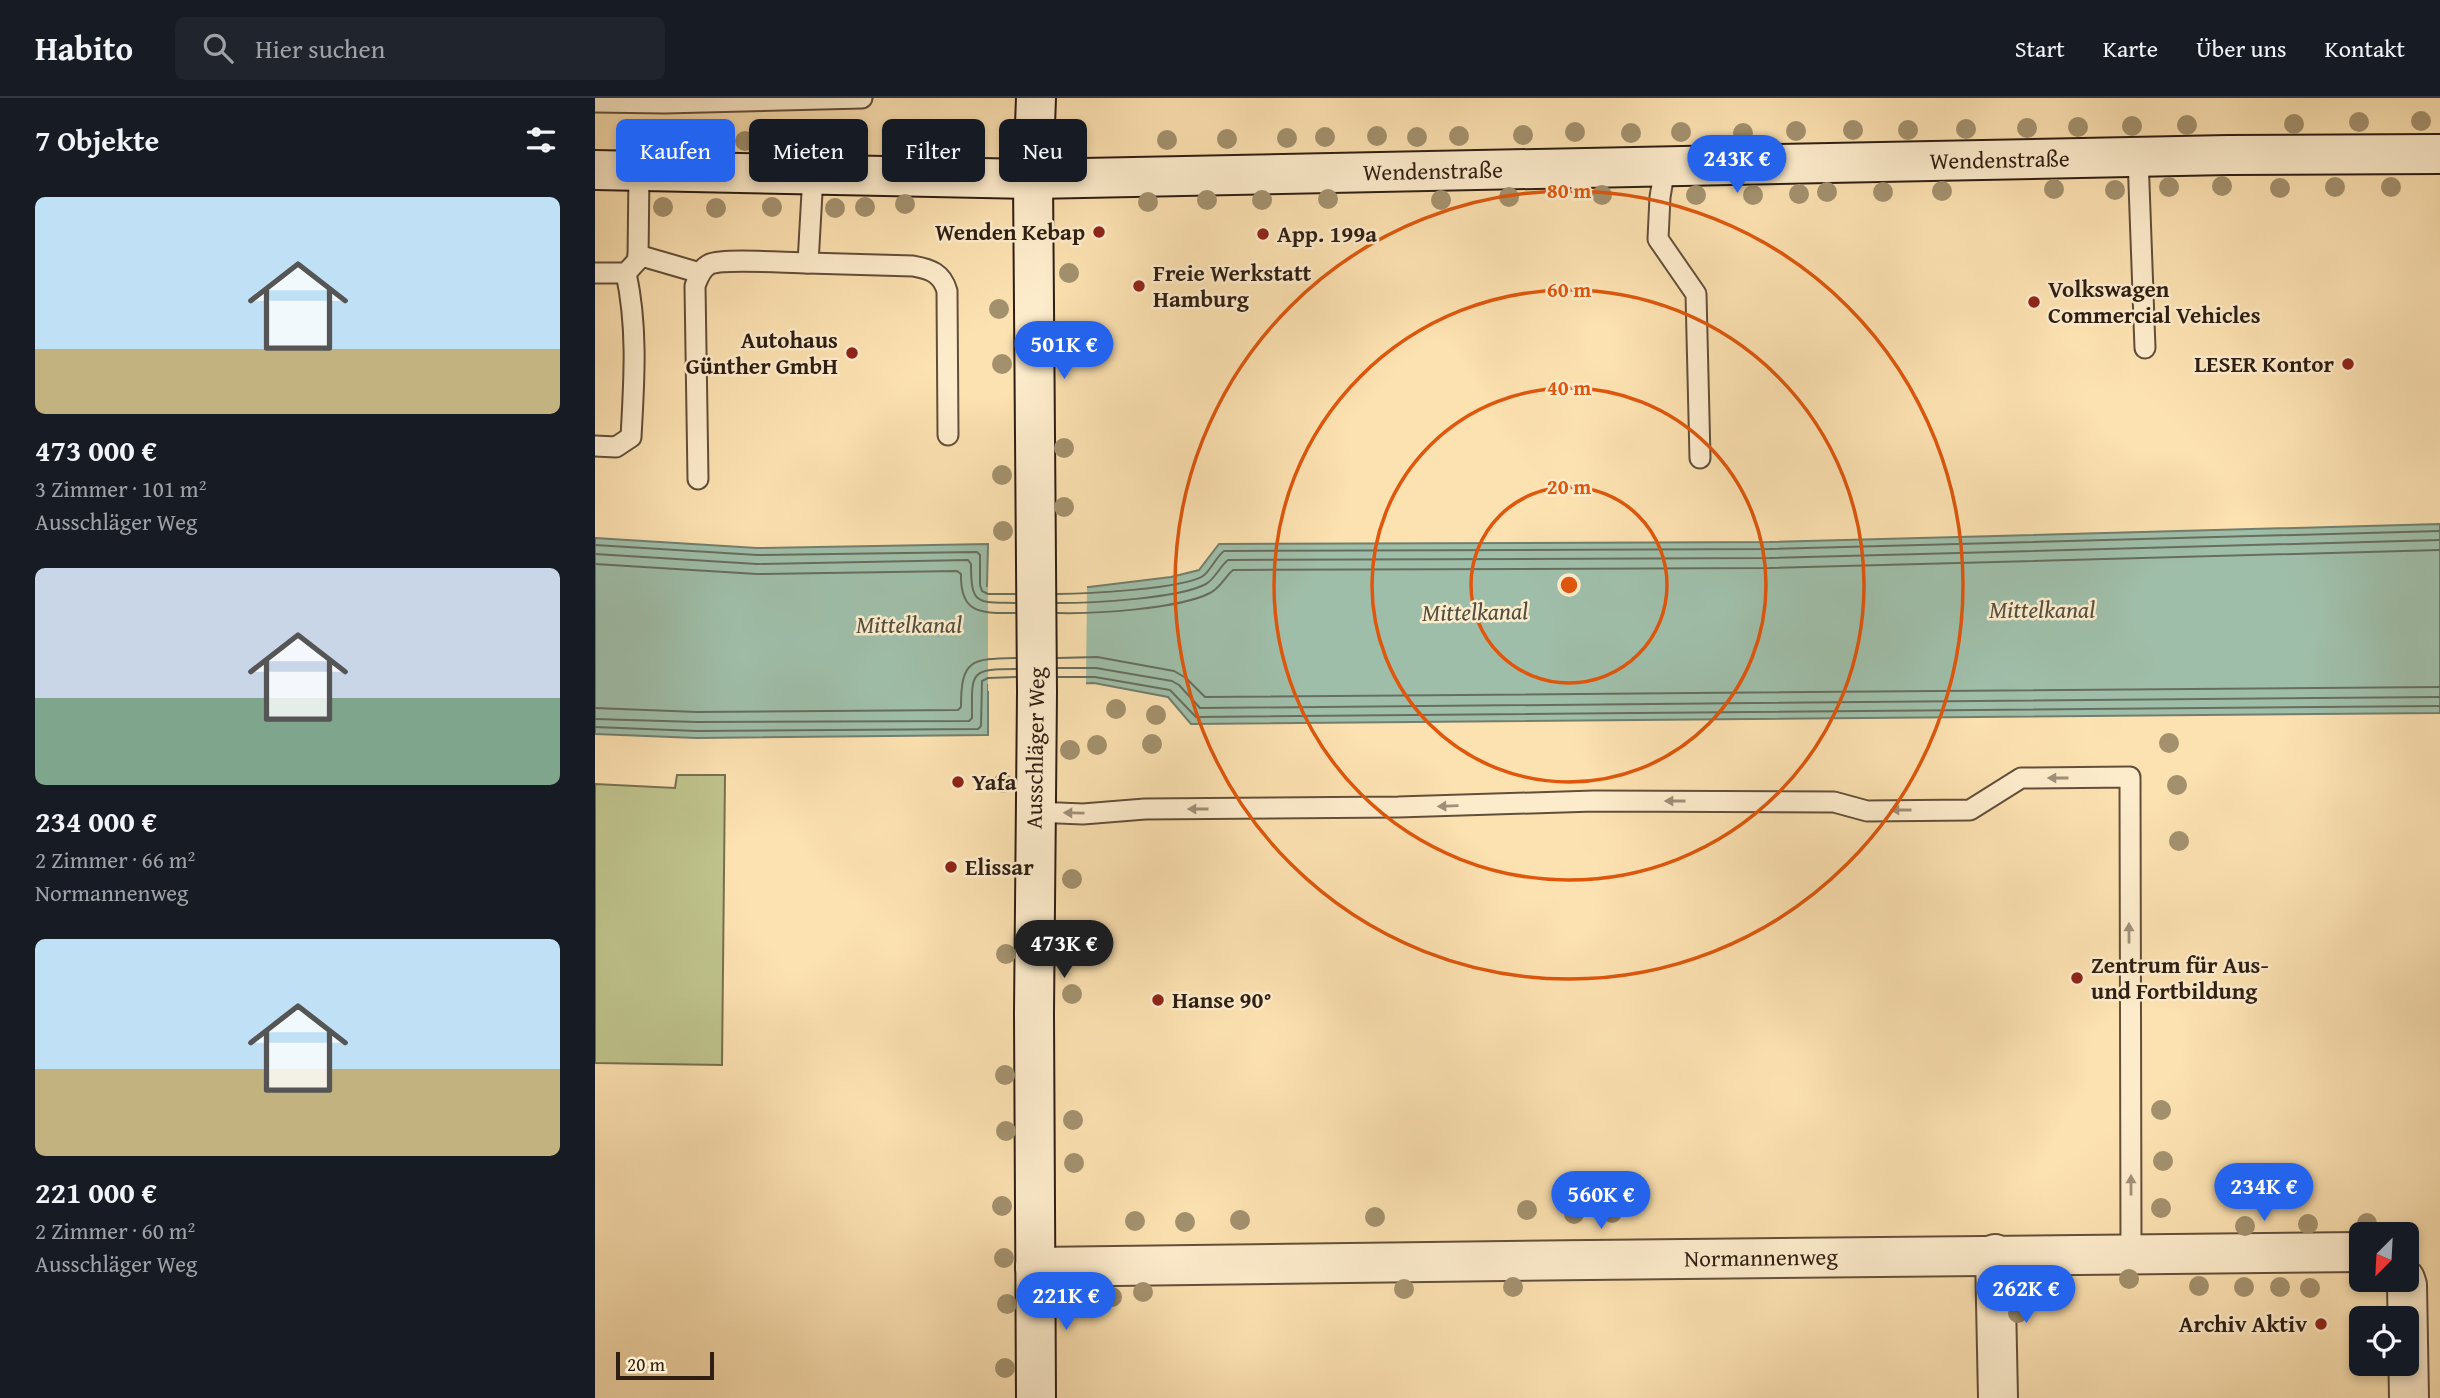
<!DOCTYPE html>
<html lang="de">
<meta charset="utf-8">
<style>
:root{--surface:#171b24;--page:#20242c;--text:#f1f3f6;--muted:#9ea1a6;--line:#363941;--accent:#2563eb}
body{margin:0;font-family:"Gentium Book Plus",serif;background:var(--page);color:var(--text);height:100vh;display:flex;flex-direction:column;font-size:26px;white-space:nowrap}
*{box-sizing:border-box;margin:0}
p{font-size:23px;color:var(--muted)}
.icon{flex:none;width:38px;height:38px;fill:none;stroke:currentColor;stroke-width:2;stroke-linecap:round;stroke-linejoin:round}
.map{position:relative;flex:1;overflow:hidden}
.details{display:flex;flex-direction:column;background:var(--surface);width:595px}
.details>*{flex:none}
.banner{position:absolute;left:21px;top:21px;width:665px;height:63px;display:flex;gap:14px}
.needle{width:46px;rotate:204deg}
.controls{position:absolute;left:1754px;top:1124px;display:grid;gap:14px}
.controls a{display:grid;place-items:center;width:70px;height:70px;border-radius:10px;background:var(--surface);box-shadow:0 4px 10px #0003;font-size:35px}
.scale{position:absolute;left:21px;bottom:18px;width:98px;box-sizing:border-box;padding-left:7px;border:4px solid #2e1e13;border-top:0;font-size:19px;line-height:24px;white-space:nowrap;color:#2e1e13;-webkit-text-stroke:5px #fdeccc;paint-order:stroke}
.price{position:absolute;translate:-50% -60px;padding:0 16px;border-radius:24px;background:var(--accent);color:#fff;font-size:23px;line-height:46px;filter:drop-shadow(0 2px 4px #0008)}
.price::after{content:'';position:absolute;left:50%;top:42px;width:21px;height:16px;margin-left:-10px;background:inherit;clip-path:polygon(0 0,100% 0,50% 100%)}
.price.current{background:#222;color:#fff}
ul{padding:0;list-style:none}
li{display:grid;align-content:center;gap:14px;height:371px;padding:0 35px}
li span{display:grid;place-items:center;height:217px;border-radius:10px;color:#555}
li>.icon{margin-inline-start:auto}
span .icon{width:126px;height:126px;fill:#fffc;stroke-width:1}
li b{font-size:30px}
h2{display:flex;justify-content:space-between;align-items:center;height:84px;padding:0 35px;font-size:30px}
.chip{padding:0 24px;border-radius:10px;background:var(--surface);box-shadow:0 4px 10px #0003;font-size:24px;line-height:63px}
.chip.current{background:var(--accent);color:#fff}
header{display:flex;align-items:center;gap:42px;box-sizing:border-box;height:98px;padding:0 35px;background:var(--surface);border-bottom:2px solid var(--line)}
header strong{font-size:33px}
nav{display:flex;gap:38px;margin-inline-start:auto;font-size:24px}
.search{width:490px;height:63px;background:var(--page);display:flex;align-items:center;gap:18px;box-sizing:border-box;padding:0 24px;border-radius:10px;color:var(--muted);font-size:26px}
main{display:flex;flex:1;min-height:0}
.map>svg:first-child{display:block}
</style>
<header>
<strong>Habito</strong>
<div class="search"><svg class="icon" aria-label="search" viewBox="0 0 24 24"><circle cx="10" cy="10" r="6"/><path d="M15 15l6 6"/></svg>Hier suchen</div>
<nav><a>Start</a><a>Karte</a><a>Über uns</a><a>Kontakt</a></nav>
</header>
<main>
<section class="details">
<h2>7 Objekte<svg class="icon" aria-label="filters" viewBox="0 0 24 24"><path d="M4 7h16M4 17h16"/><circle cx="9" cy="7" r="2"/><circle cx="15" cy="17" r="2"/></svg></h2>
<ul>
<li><span style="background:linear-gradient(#bfe0f5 70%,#c2b280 0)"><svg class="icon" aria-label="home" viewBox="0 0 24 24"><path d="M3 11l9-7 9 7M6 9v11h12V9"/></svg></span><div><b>473 000 €</b><p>3 Zimmer · 101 m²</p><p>Ausschläger Weg</p></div></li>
<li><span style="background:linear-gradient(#c9d6e8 60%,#7fa58c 0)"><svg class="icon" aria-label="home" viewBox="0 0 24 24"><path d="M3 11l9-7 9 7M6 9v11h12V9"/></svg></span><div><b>234 000 €</b><p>2 Zimmer · 66 m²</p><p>Normannenweg</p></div></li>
<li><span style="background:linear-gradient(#bfe0f5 60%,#c2b280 0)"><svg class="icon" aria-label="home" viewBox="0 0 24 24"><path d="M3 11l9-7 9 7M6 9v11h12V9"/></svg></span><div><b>221 000 €</b><p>2 Zimmer · 60 m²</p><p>Ausschläger Weg</p></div></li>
</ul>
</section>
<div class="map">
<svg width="1845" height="1300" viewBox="0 0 1845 1300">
<rect width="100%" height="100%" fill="#fce1b1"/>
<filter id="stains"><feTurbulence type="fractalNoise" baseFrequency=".00286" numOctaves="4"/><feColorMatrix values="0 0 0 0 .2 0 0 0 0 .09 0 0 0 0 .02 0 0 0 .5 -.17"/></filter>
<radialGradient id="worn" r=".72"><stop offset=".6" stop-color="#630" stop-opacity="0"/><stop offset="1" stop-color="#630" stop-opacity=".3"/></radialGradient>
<polygon fill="#bfc38c" stroke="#767050" stroke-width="2" points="82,677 130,677 127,967 0,965 0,686 80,690"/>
<polygon fill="#9fbea9" stroke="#727e6d" stroke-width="2" points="1845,426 1845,615 596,626 573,599 499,585 393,587 393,637 102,640 0,636 0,440 162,450 393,446 392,488 494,489 576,479 604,472 624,446 1174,444"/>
<polygon fill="#fce1b1" points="393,486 492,486 491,589 396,590 396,593 393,593"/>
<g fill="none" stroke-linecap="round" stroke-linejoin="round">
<g stroke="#666e5e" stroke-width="2">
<polyline points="0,447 162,457 382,454 385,457 385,487 387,493 393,496 420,496"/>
<path d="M0 456 162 466 373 462 376 466C376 508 382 504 420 505"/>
<path d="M0 466 162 476 362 473 366 476C365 517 387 515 420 515"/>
<path d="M462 496C489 496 588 491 608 478 616 472 621 459 629 453L1174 451 1845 433"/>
<path d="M462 505C495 505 583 501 611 486 620 481 625 468 633 462L1174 460 1845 442"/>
<path d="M462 515C499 516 584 511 615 495 625 490 630 479 638 472L1174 470 1845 452"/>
<polyline points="463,560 502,559 579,573 591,580 610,599 1845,589"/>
<polyline points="463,570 501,570 577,583 584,587 605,610 1845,599"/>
<polyline points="463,579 500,579 575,592 601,619 1845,608"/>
<path d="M0 610 102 614 363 612 366 609C366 561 376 561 421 560"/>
<path d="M0 621 102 624 374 623 377 620C377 575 373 571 421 571"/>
<polyline points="0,629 102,633 383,631 386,628 387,583 393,580 421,579"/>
</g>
<g stroke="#624f3a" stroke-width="23">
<g id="lane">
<polyline points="0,4 70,5 267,0"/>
<polyline points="1543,59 1550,250"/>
<polyline points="1070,69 1065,99 1063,141 1101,196 1105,360"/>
<polyline points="43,157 105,175"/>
<path d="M213 165 318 168C335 171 347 175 352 193L353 337"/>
<polyline points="0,175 31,175 43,162 44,73"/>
<path d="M0 348 21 349 36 339C39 284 43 230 31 175"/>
<path d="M103 381 100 188C103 180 106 170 115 166 130 160 193 165 213 165L218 77"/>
<polyline points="439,714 488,716 550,711 803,709 999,703 1239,704 1272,713 1375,712 1426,680 1535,679 1536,1155"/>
</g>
</g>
<g stroke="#624f3a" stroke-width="42">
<g id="street">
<polyline points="1400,1156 1403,1300"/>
<path id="s1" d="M440 1169C882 1165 1324 1155 1766 1154"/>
<polyline points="1810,1181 1812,1187 1814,1300"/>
</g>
</g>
<g stroke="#2e1e13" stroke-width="42">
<g id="secondary">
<polyline points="441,0 438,81 442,594 439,915 441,1300"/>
<path id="s2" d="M0 72 438 81 1633 57 1845 56"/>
</g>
</g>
<use href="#lane" stroke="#fdeccc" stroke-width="19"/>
<use href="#street" stroke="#fdeccc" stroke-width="38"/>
<use href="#secondary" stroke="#fdeccc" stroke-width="38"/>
</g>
<g fill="#a3916e">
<circle cx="1826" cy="23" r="10"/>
<circle cx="1764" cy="24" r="10"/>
<circle cx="1699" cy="26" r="10"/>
<circle cx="1592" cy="27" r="10"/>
<circle cx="1537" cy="28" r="10"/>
<circle cx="1483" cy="29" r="10"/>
<circle cx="1432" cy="30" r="10"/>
<circle cx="1371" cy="31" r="10"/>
<circle cx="1258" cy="32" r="10"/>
<circle cx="1313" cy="32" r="10"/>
<circle cx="1201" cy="33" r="10"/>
<circle cx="980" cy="34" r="10"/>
<circle cx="1086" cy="34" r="10"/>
<circle cx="1036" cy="35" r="10"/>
<circle cx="1148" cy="35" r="10"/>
<circle cx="928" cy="37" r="10"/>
<circle cx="782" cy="38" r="10"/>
<circle cx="864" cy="38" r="10"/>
<circle cx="730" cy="39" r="10"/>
<circle cx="822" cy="39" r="10"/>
<circle cx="692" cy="40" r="10"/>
<circle cx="632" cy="41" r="10"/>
<circle cx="101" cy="42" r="10"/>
<circle cx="572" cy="42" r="10"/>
<circle cx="150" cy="43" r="10"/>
<circle cx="327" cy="43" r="10"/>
<circle cx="263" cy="44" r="10"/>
<circle cx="41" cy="46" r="10"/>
<circle cx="211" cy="49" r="10"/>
<circle cx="1627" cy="88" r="10"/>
<circle cx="1574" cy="89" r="10"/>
<circle cx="1740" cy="89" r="10"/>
<circle cx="1796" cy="89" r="10"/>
<circle cx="1685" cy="90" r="10"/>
<circle cx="1459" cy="91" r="10"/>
<circle cx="1520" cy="92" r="10"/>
<circle cx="1347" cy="93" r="10"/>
<circle cx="1232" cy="94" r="10"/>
<circle cx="1288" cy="94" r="10"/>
<circle cx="1204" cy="96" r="10"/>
<circle cx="1007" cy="97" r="10"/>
<circle cx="1101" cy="97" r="10"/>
<circle cx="1158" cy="97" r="10"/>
<circle cx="914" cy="99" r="10"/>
<circle cx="733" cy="101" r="10"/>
<circle cx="612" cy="102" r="10"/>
<circle cx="667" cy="102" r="10"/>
<circle cx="846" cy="102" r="10"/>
<circle cx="553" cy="104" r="10"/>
<circle cx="310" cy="106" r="10"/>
<circle cx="68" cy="109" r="10"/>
<circle cx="177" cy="109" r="10"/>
<circle cx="270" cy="109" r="10"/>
<circle cx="121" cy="110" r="10"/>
<circle cx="240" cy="110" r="10"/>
<circle cx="474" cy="175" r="10"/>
<circle cx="404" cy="211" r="10"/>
<circle cx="473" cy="239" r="10"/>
<circle cx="407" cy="266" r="10"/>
<circle cx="469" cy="350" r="10"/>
<circle cx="407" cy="377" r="10"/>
<circle cx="469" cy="409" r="10"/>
<circle cx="408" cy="433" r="10"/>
<circle cx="521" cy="611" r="10"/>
<circle cx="561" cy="617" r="10"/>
<circle cx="1574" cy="645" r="10"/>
<circle cx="557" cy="646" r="10"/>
<circle cx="502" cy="647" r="10"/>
<circle cx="475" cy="652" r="10"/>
<circle cx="408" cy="685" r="10"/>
<circle cx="1582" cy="687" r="10"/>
<circle cx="1584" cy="743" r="10"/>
<circle cx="477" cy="781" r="10"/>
<circle cx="478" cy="832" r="10"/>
<circle cx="411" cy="856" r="10"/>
<circle cx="477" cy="896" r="10"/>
<circle cx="410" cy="977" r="10"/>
<circle cx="1566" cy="1012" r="10"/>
<circle cx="478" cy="1022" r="10"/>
<circle cx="411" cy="1033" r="10"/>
<circle cx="1568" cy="1063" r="10"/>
<circle cx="479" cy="1065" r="10"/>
<circle cx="407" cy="1108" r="10"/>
<circle cx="1566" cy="1110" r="10"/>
<circle cx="932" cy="1112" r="10"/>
<circle cx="1017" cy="1115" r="10"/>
<circle cx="979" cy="1116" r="10"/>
<circle cx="780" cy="1119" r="10"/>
<circle cx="645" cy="1122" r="10"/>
<circle cx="540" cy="1123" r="10"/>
<circle cx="590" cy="1124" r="10"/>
<circle cx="1772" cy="1125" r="10"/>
<circle cx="1713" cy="1126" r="10"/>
<circle cx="1650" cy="1128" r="10"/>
<circle cx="409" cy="1160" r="10"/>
<circle cx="1534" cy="1181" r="10"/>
<circle cx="1445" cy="1185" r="10"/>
<circle cx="1604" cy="1188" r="10"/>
<circle cx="918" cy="1189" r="10"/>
<circle cx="1649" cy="1189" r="10"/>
<circle cx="1685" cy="1189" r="10"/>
<circle cx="1715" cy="1190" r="10"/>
<circle cx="809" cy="1191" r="10"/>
<circle cx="548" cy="1194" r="10"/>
<circle cx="517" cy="1199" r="10"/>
<circle cx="412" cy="1206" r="10"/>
<circle cx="1423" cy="1215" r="10"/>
<circle cx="410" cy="1270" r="10"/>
</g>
<defs><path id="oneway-solid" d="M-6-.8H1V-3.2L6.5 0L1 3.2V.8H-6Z" transform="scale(1.75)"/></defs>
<g fill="#a08f79">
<use href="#oneway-solid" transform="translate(1463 680) rotate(180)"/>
<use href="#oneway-solid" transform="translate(1080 703) rotate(-180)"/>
<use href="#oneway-solid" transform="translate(853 708) rotate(178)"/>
<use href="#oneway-solid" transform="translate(603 711) rotate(180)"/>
<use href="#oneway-solid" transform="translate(1306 712) rotate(180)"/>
<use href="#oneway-solid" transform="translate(479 715) rotate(-179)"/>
<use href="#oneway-solid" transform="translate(1534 835) rotate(-90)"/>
<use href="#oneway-solid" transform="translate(1536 1087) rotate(-90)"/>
</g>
<g fill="none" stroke="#df560c" stroke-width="3.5">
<circle cx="974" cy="487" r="98"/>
<circle cx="974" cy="487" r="197"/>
<circle cx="974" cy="487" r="295"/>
<circle cx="974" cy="487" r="394"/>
</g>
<g fill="#8f2418" stroke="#fdeccc" stroke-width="2.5">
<circle cx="504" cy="134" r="7"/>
<circle cx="668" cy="136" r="7"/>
<circle cx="544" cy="188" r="7"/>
<circle cx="1439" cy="204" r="7"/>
<circle cx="257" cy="255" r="7"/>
<circle cx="1753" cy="266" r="7"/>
<circle cx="363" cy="684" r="7"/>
<circle cx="356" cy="769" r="7"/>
<circle cx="1482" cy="880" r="7"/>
<circle cx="563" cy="902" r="7"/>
<circle cx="1726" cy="1226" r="7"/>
</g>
<g text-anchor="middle" stroke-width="5" stroke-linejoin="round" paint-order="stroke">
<g font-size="23" fill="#2e1e13" stroke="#fdeccc">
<text dy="8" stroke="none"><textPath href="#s2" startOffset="1405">Wendenstraße</textPath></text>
<text dy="8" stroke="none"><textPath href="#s2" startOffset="838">Wendenstraße</textPath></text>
<text transform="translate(440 650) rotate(-89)" y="8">Ausschläger Weg</text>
<text dy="8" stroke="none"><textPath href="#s1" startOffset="726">Normannenweg</textPath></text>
</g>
<g font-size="23" font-weight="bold" fill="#2e1e13" stroke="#fdeccc" text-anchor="start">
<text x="490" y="142" text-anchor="end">Wenden Kebap</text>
<text x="682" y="144">App. 199a</text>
<text x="558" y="183">Freie Werkstatt<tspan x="558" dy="26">Hamburg</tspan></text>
<text x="1453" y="199">Volkswagen<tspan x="1453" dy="26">Commercial Vehicles</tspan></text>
<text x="243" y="250" text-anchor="end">Autohaus<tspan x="243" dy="26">Günther GmbH</tspan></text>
<text x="1739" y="274" text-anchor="end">LESER Kontor</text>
<text x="377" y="692">Yafa</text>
<text x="370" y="777">Elissar</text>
<text x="1496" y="875">Zentrum für Aus-<tspan x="1496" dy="26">und Fortbildung</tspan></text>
<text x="577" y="910">Hanse 90°</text>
<text x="1712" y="1234" text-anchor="end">Archiv Aktiv</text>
</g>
<g font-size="24" font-style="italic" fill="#504e40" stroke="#fdeccc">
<text x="1447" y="520">Mittelkanal</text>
<text transform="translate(880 514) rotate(-1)" y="8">Mittelkanal</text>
<text x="314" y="535">Mittelkanal</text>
</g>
</g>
<circle cx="974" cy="487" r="10" fill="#df560c" stroke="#fdeccc" stroke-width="3.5"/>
<g font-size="21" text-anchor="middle" font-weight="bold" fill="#df560c" stroke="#fdeccc" stroke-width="5" stroke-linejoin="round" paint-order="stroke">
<text x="974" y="100">80 m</text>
<text x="974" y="199">60 m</text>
<text x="974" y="297">40 m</text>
<text x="974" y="396">20 m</text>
</g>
<rect width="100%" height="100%" filter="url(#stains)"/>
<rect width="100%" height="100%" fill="url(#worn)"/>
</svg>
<div class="controls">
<a><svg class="needle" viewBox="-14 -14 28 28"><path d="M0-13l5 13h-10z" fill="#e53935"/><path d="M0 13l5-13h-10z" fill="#9ea1a6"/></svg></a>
<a><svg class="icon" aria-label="locate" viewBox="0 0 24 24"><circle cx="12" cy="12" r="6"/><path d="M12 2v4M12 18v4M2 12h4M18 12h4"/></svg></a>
</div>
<div class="scale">20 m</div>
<b class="price" style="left:1142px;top:97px">243K €</b>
<b class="price" style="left:469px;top:283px">501K €</b>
<b class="price current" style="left:469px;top:882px">473K €</b>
<b class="price" style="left:1669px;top:1125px">234K €</b>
<b class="price" style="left:1006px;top:1133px">560K €</b>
<b class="price" style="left:1431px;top:1227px">262K €</b>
<b class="price" style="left:471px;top:1234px">221K €</b>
<div class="banner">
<a class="chip current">Kaufen</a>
<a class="chip">Mieten</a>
<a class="chip">Filter</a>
<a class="chip">Neu</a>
</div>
</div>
</main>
